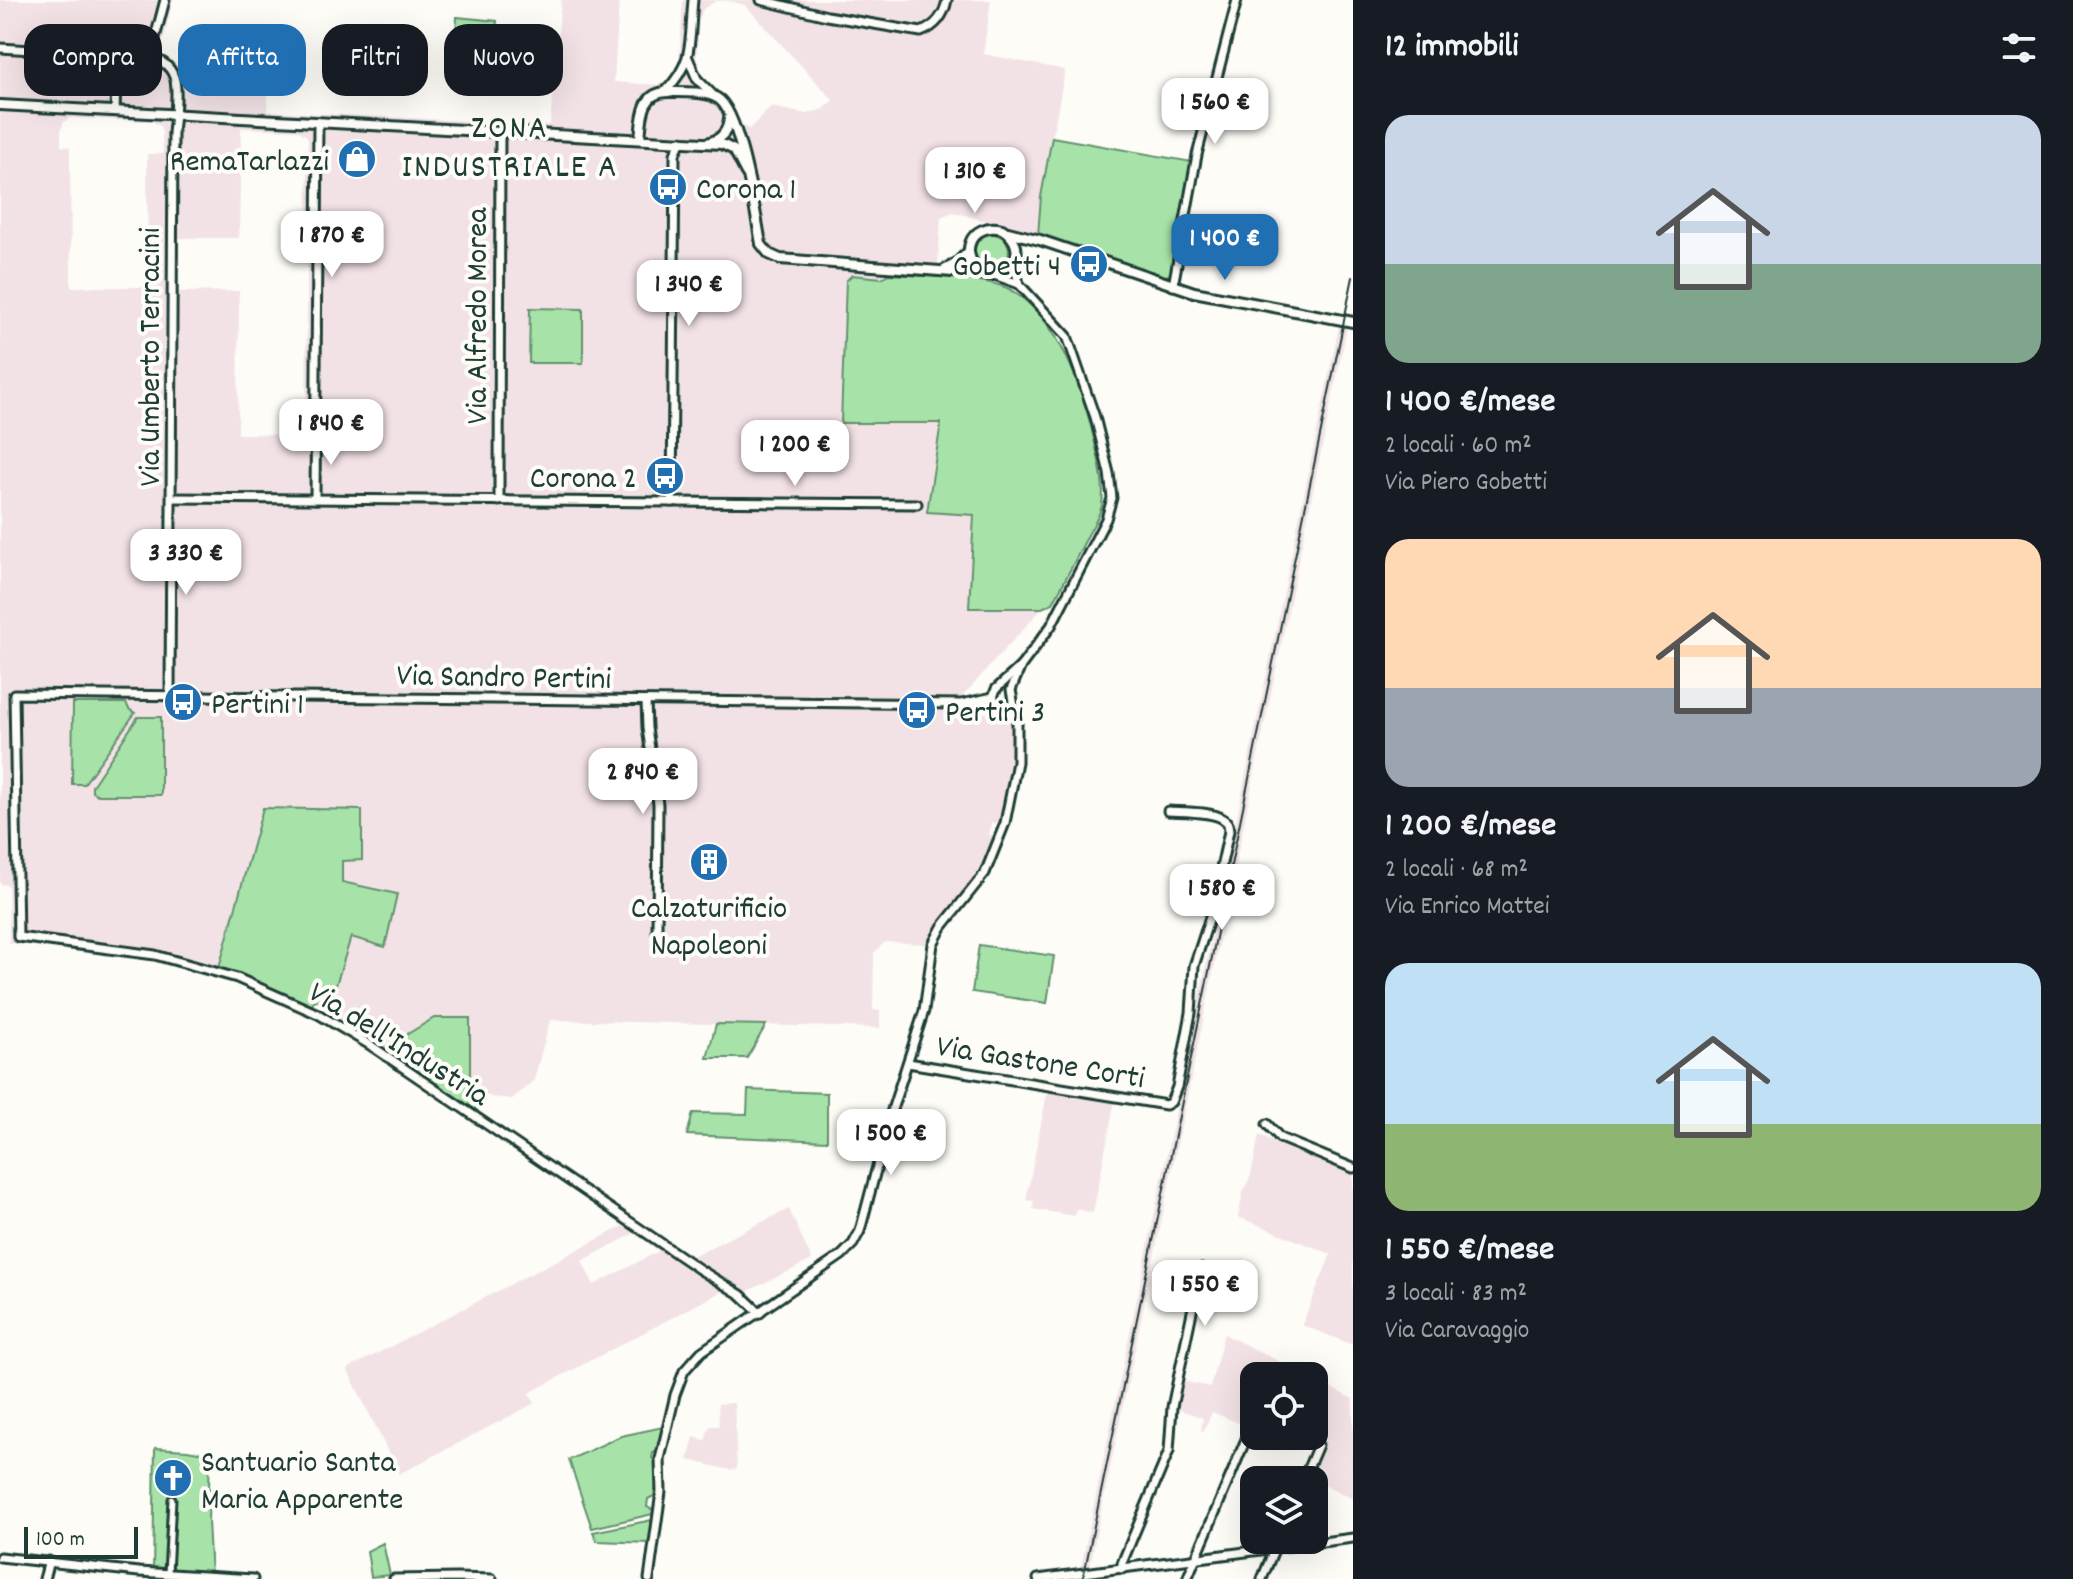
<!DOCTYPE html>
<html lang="it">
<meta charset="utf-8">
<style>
:root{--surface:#171b24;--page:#20242c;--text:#f1f3f6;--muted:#9ea1a6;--accent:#1f6fb2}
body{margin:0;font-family:Dekko,sans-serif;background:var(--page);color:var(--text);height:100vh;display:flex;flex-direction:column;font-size:30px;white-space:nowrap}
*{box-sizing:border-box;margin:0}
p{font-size:26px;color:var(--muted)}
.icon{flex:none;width:44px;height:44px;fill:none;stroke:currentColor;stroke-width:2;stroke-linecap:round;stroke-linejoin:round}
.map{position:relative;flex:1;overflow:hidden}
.side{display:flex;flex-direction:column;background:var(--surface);width:720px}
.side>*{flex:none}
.hud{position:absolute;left:24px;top:24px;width:760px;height:72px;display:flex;gap:16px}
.buttons{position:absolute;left:1240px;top:1362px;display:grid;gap:16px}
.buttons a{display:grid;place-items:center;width:88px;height:88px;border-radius:16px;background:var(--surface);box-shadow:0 8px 32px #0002;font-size:40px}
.scale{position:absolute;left:24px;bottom:20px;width:114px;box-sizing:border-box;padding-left:8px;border:4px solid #1f3d34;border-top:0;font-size:22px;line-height:28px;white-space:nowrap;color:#1f3d34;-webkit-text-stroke:6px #fdfcf7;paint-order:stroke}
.price{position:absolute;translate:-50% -68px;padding:0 18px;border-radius:16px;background:#fff;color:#222;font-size:26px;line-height:52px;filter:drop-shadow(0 2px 4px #0008)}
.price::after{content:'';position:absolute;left:50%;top:48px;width:24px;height:18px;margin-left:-12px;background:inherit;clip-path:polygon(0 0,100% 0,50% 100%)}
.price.on{background:var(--accent);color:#fff}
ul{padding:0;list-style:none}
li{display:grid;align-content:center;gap:16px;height:424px;padding:0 32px}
li span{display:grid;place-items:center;height:248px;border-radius:24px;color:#555}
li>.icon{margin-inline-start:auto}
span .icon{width:144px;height:144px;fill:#fffc;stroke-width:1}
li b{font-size:34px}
h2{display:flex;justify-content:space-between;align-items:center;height:96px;padding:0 32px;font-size:34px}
.tag{padding:0 28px;border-radius:24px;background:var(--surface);box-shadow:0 8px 32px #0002;font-size:28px;line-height:72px}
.tag.on{background:var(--accent);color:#fff}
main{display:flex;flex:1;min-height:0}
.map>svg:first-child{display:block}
</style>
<main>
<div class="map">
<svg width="1353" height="1579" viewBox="0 0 1353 1579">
<rect width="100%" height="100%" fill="#fdfcf7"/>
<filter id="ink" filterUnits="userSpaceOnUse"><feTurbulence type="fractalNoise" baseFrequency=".0125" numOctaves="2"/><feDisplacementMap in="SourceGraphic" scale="16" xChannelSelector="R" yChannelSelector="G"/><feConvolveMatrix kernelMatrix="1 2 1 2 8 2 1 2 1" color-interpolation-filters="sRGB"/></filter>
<g filter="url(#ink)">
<g fill="#f2e2e6" fill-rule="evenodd">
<path d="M0 0H173L161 48 163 55 175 65 269 70 267 111 550 125 561 0H619L614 82 658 85 667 81 674 74 679 63 683 0H991L983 54 1065 70 1041 197 1038 235 953 212 941 217 938 265 889 262 888 274 882 278 852 275 941 423 927 512 974 515 969 607 1042 608 962 697V713H1003L1009 718 1013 731 1012 764 1001 823H991L989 835 997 836 982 867 933 931 927 944 885 942 874 953 873 1010 880 1011V1028L550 1020 534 1080 512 1099 491 1097 470 1087 434 1018 383 1049 364 1035 327 1015 351 937 397 895 342 882V861L362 860V810L263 808 217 977 156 960 121 954 9 943 8 885 0 884ZM716 1H730L745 5 833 100 824 109 807 114 771 107 749 129 739 124 727 97 702 79 696 63 699 20 703 9ZM70 118 152 121 160 126 162 133 163 154H147L148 287H71L70 147 61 146V129L64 122ZM241 128 297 130 308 137 306 435 238 434 239 291 179 292V238H239Z"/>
<polygon points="1339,326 1347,327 1091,1560 1090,1568 1081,1568"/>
<polygon points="1048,1088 1115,1100 1093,1213 1076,1209 1074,1216 1033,1209 1034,1201 1026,1200"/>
<polygon points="1259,1135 1276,1142 1280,1138 1353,1168 1353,1345 1302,1325 1331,1254 1238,1217 1243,1193 1251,1175"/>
<path d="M789 1209 812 1260 746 1292 734 1285 529 1393 535 1403 399 1474 347 1369 627 1224 680 1262ZM635 1233 659 1251 594 1285 582 1261Z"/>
<polygon points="1224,1334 1308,1376 1254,1376 1254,1420 1251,1428 1212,1412 1203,1432 1201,1430 1203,1418 1172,1407 1178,1380 1210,1387"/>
<polygon points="1314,1379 1353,1399 1353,1499 1320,1482 1322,1478 1307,1470 1319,1442 1309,1436 1314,1436"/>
<polygon points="734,1403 737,1469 730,1470 688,1460 694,1437 705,1440 710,1426 719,1426 718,1404"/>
</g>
<g fill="#a7e3a9" stroke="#63906e" stroke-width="2">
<polygon points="457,17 497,21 495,40 456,35"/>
<polygon points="1052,137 1192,162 1172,274 1162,277 1155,275 1038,235 1041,197"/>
<circle cx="992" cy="251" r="17"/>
<path d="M888 274C916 276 987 277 1009 289 1059 317 1082 387 1094 439 1099 462 1105 482 1102 505 1100 515 1094 524 1089 533 1077 557 1065 580 1053 603L1042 608H969L974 515 927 512 941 423H841L846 281 852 275 882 278Z"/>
<polygon points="530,308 583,309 583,363 529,363"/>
<polygon points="73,703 126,703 129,709 135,713 84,784 72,784"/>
<polygon points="138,717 161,717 161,795 98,795 92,792 92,786"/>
<polygon points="263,808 362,810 362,860 342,861 342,882 397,894 385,947 351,937 330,1004 314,1000 312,1006 275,989 219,968"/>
<polygon points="979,945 1054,956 1047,1003 972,992"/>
<polygon points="434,1018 470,1018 470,1087 486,1094 479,1109 476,1110 383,1049"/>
<polygon points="716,1024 766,1025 747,1058 707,1058"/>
<polygon points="748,1090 827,1093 827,1141 687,1135 693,1113 747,1114"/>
<polygon points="663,1427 656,1452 653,1453 652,1458 655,1460 657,1483 654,1496 648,1499 647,1507 653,1510 653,1514 592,1528 569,1460 621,1436"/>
<polygon points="155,1448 187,1450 210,1454 208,1521 211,1576 153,1573"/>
<polygon points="652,1520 649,1543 597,1541 593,1532"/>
<polygon points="383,1543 390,1575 371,1577 367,1551"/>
</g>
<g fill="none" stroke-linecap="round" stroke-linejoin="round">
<g stroke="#1f3d34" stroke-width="11">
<polyline id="pedestrian" points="168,1574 172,1499"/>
</g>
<g stroke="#1f3d34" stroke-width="13">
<g id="minor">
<path d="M761 0 827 16 921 32C936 26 944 16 947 0"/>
<polyline points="0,48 128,56 137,59"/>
<polyline points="150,57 165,0"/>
<polyline points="688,58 697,79 714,96"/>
<path d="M665 92C695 61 689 41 693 0"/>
<path d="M115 111C116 99 114 85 120 74 131 51 166 53 174 77 179 91 174 119 173 134L170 695"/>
<polyline points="1014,262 1019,284"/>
<polyline points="1173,286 1197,155 1237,0"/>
<polyline points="172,498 917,504"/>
<polyline points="315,499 318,122"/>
<polyline points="499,501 500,132"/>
<polyline points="672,502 675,154 681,141"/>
<polyline points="993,697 996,689 1021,666 1051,626 1106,519 1112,498 1109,473 1095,417 1067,336 1019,284 994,275"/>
<polyline points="993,697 998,704 1007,706 1013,711"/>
<polyline points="646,701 647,728 658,804 657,933"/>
<path d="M908 1063 1166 1105 1171 1102 1177 1087 1191 1013 1194 966 1211 914 1229 831C1228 824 1229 823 1223 819 1212 811 1181 812 1168 811"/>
<polyline points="1267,1124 1280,1138 1353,1168"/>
<polyline points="760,1313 741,1295 699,1269 370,1045 318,1014 237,978 155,955 18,937 14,694 961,704 993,697"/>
<polyline points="1303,1480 1318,1445"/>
<polyline points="0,1557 139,1572 253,1579"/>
<polyline points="1122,1569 1122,1563 1169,1451 1172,1407 1201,1269"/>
<polyline points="44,1579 49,1561"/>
<polyline points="394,1579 457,1578 492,1579"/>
<polyline points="649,1579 661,1492 660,1459 675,1395 684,1371 701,1352 842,1255 853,1244 860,1231 891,1113 924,1011 933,944 942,927 985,873 1005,823 1017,762 1017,722 1011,690 1021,666"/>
<polyline points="1038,1579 1353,1538"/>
<polyline points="1187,1579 1254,1420"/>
<polyline points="1262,1579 1278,1540"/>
</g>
</g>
<g stroke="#1f3d34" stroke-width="14">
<g id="tertiary">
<polyline points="0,105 722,144 734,150 746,173"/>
<path d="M640 139C642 119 641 92 668 92 682 92 705 91 717 98 740 110 756 216 761 244L769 254 780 259 993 275C1020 270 1025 243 1002 229 970 221 956 257 984 273"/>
<path d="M710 142C722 139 728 131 729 118"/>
<polyline points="1008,232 1040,240 1194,292 1353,322"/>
<polyline points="944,270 957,263 968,252"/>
</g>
</g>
<use href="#pedestrian" stroke="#fdfcf7" stroke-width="5"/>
<use href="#minor" stroke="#fdfcf7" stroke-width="7"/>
<use href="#tertiary" stroke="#fdfcf7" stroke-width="8"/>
<polyline stroke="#1f3d34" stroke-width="2" points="1083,1579 1353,277"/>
</g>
</g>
<defs>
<g id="shop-disc" transform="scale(2)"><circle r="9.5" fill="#1f6fb2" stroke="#fdfcf7"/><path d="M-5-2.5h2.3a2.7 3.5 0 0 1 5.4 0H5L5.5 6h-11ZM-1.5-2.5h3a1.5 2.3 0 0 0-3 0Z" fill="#fff"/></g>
<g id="bus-disc" transform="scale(2)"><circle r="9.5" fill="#1f6fb2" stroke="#fdfcf7"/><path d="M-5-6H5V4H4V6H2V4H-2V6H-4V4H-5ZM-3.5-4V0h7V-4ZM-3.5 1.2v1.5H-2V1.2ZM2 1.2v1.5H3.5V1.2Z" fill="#fff"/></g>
<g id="building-disc" transform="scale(2)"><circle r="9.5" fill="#1f6fb2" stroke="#fdfcf7"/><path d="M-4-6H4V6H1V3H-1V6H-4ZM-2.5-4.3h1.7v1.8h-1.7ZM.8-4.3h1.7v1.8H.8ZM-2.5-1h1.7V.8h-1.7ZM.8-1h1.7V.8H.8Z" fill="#fff"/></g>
<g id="church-disc" transform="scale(2)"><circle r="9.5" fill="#1f6fb2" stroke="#fdfcf7"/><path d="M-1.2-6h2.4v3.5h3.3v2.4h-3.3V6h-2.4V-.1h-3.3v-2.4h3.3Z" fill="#fff"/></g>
</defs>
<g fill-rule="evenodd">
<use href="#shop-disc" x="357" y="159"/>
<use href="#bus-disc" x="668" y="187"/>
<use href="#bus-disc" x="1089" y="264"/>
<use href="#bus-disc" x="665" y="476"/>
<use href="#bus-disc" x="183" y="702"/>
<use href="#bus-disc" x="917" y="710"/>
<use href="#building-disc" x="709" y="862"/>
<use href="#church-disc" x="173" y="1478"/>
</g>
<g text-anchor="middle" stroke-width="8" stroke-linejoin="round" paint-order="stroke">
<g font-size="32" fill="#1f3d34" stroke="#fdfcf7" text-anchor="start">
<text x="329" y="170" text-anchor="end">RemaTarlazzi</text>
<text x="696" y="198">Corona 1</text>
<text x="1061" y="275" text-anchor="end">Gobetti 4</text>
<text x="637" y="487" text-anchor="end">Corona 2</text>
<text x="211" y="713">Pertini 1</text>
<text x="945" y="721">Pertini 3</text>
<text x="709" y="917" text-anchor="middle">Calzaturificio<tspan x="709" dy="37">Napoleoni</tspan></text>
<text x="201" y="1471">Santuario Santa<tspan x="201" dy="37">Maria Apparente</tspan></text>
</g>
<g font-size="32" fill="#1f3d34" stroke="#fdfcf7">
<text transform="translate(475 316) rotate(-90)" y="11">Via Alfredo Morea</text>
<text transform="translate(148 357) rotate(-90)" y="11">Via Umberto Terracini</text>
<text transform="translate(504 675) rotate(1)" y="11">Via Sandro Pertini</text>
<text transform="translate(400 1042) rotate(32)" y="11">Via dell'Industria</text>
<text transform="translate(1041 1060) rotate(9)" y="11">Via Gastone Corti</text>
</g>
<g font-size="34" letter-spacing="2" fill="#1f3d34" stroke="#fdfcf7">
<text x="510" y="137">ZONA<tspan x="510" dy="39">INDUSTRIALE A</tspan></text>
</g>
</g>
</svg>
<div class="buttons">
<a><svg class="icon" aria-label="locate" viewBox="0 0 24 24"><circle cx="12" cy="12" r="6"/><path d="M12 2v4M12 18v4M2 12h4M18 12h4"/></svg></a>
<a><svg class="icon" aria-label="layers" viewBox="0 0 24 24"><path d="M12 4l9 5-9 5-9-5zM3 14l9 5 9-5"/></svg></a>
</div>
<div class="scale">100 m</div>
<b class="price" style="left:1215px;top:146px">1 560 €</b>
<b class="price" style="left:975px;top:215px">1 310 €</b>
<b class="price" style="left:332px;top:279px">1 870 €</b>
<b class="price on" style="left:1225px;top:282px">1 400 €</b>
<b class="price" style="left:689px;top:328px">1 340 €</b>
<b class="price" style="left:331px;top:467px">1 840 €</b>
<b class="price" style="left:795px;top:488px">1 200 €</b>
<b class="price" style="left:186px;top:597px">3 330 €</b>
<b class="price" style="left:643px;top:816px">2 840 €</b>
<b class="price" style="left:1222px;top:932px">1 580 €</b>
<b class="price" style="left:891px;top:1177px">1 500 €</b>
<b class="price" style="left:1205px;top:1328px">1 550 €</b>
<div class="hud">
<a class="tag">Compra</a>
<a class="tag on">Affitta</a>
<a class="tag">Filtri</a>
<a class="tag">Nuovo</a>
</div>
</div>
<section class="side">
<h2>12 immobili<svg class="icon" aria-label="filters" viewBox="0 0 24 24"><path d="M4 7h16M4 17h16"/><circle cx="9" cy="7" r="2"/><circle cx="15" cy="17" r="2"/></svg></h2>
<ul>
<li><span style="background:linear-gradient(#c9d6e8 60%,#7fa58c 0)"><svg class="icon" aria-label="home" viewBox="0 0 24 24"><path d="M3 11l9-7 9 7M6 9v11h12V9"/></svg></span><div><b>1 400 €/mese</b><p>2 locali · 60 m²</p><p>Via Piero Gobetti</p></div></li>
<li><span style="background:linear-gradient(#ffd9b3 60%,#9aa5b1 0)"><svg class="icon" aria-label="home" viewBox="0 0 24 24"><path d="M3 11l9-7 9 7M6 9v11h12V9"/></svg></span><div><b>1 200 €/mese</b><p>2 locali · 68 m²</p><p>Via Enrico Mattei</p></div></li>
<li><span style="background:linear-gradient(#bfe0f5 65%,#8fb573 0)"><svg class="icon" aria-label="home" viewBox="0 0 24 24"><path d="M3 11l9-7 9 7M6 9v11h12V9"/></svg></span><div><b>1 550 €/mese</b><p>3 locali · 83 m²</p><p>Via Caravaggio</p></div></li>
</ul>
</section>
</main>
